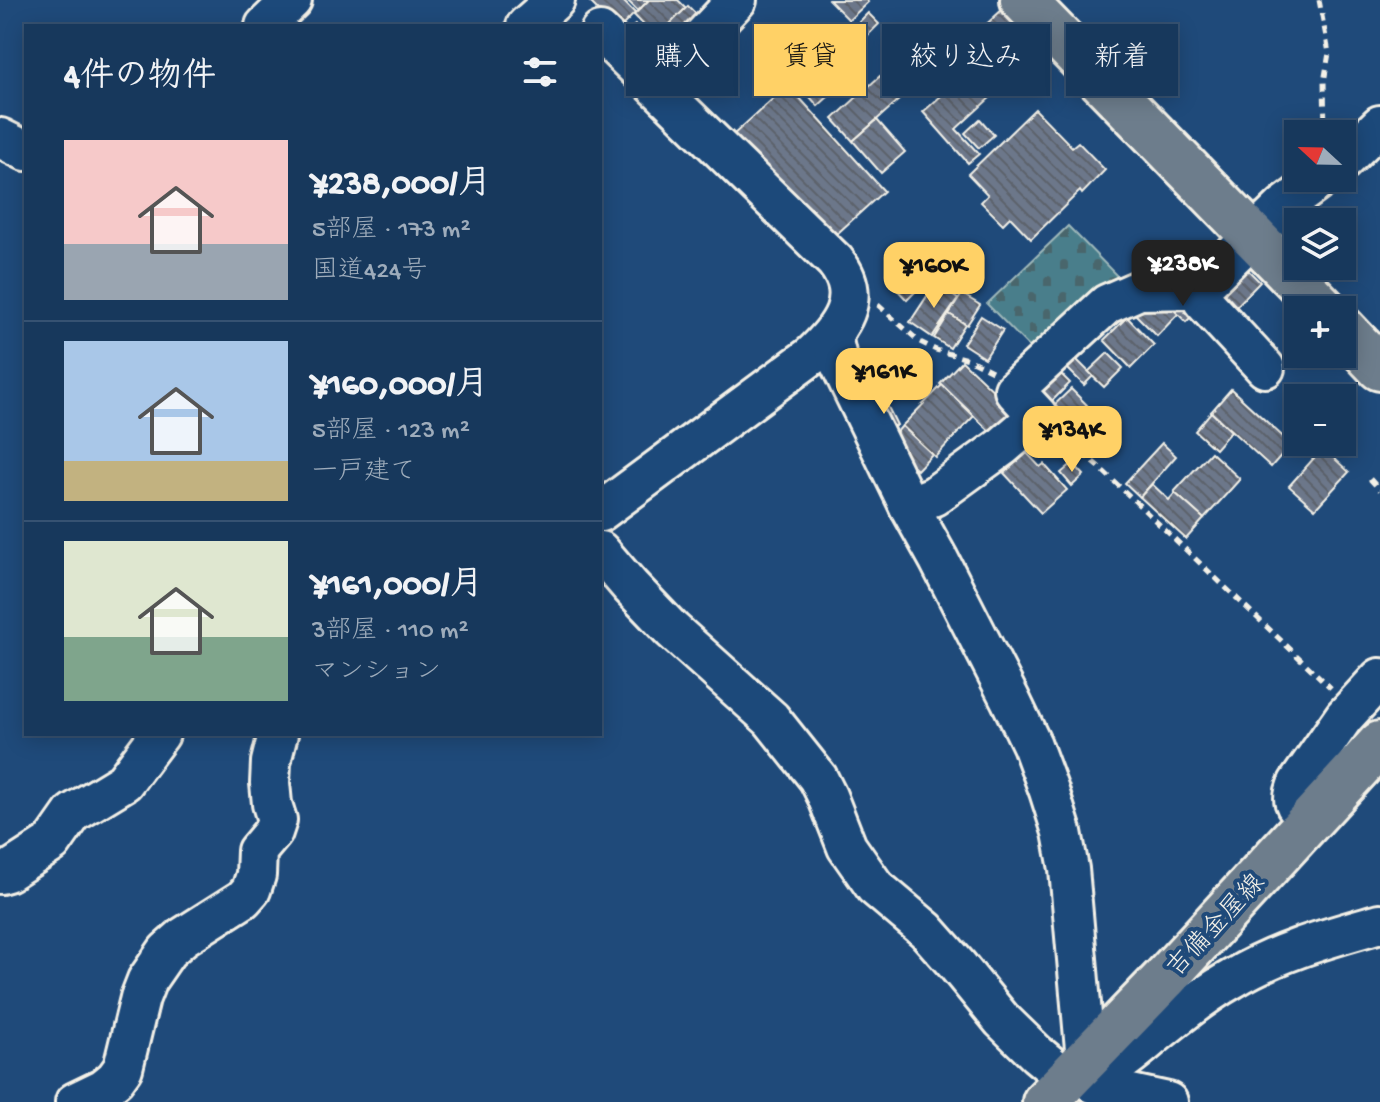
<!DOCTYPE html>
<html lang="ja">
<meta charset="utf-8">
<style>
:root{--surface:#17385c;--page:#203f62;--text:#f1f3f6;--muted:#9eacbb;--line:#365272;--accent:#ffd166}
body{margin:0;font-family:"Gochi Hand","Klee One",sans-serif;background:var(--page);color:var(--text);height:100vh;display:flex;flex-direction:column;font-size:30px;white-space:nowrap}
*{box-sizing:border-box;margin:0}
p{font-size:26px;color:var(--muted)}
.icon{flex:none;width:44px;height:44px;fill:none;stroke:currentColor;stroke-width:2;stroke-linecap:round;stroke-linejoin:round}
.map{position:relative;flex:1;overflow:hidden}
.sheet{position:absolute;left:24px;top:24px;width:578px;height:712px;display:flex;flex-direction:column;background:var(--surface);border-radius:0px;box-shadow:0 4px 20px #0003,0 0 0 2px var(--line)}
.sheet>*{flex:none}
.guide{position:absolute;left:626px;top:24px;width:634px;height:72px;display:flex;gap:16px}
.needle{width:52px;rotate:292deg}
.controls{position:absolute;left:1284px;top:120px;display:grid;gap:16px}
.controls a{display:grid;place-items:center;width:72px;height:72px;border-radius:0px;background:var(--surface);box-shadow:0 4px 20px #0003,0 0 0 2px var(--line);font-size:40px}
.price{position:absolute;translate:-50% -68px;padding:0 18px;border-radius:16px;background:var(--accent);color:#111;font-size:26px;line-height:52px;filter:drop-shadow(0 2px 4px #0008)}
.price::after{content:'';position:absolute;left:50%;top:48px;width:24px;height:18px;margin-left:-12px;background:inherit;clip-path:polygon(0 0,100% 0,50% 100%)}
.price.selected{background:#222;color:#fff}
ul{padding:0;list-style:none}
li{display:flex;align-items:center;gap:24px;height:200px;padding:0 40px}
li+li{border-top:2px solid var(--line)}
li span{display:grid;place-items:center;flex:none;width:224px;height:160px;border-radius:0px;color:#555}
li>.icon{margin-inline-start:auto}
span .icon{width:96px;height:96px;fill:#fffc;stroke-width:1}
li b{font-size:34px}
h2{display:flex;justify-content:space-between;align-items:center;height:96px;padding:0 40px;font-size:34px}
.pill{padding:0 28px;border-radius:0px;background:var(--surface);box-shadow:0 4px 20px #0003,0 0 0 2px var(--line);font-size:28px;line-height:72px}
.pill.selected{background:var(--accent);color:#111}
.map>svg:first-child{display:block}
</style>
<div class="map">
<svg width="1380" height="1102" viewBox="0 0 1380 1102">
<defs>
<pattern id="cemetery-stones" width="16" height="16" patternUnits="userSpaceOnUse" patternTransform="scale(2)"><rect width="16" height="16" fill="#4a7e8b"/><path d="M2 7V4a2 2 0 0 1 4 0v3zM10 15v-3a2 2 0 0 1 4 0v3z" fill="#4a666c"/></pattern>
<pattern id="building-back-hatch" width="6" height="6" patternUnits="userSpaceOnUse" patternTransform="scale(2)"><rect width="6" height="6" fill="#6c778a"/><path d="M-1 5l2 2M0 0l6 6M5-1l2 2" fill="none" stroke="#5c626b"/></pattern>
</defs>
<rect width="100%" height="100%" fill="#1f4a7a"/>
<filter id="ink" filterUnits="userSpaceOnUse"><feTurbulence type="fractalNoise" baseFrequency=".0125" numOctaves="2"/><feDisplacementMap in="SourceGraphic" scale="16" xChannelSelector="R" yChannelSelector="G"/><feConvolveMatrix kernelMatrix="1 2 1 2 8 2 1 2 1" color-interpolation-filters="sRGB"/></filter>
<g filter="url(#ink)">
<polygon fill="url(#cemetery-stones)" stroke="#9fb8ba" stroke-width="2" points="1068,226 1120,279 1040,358 987,304"/>
<g fill="url(#building-back-hatch)" stroke="#f4f1e8" stroke-width="2">
<polygon points="588,0 622,0 635,13 618,30"/>
<polygon points="627,0 649,0 638,11"/>
<polygon points="649,0 678,0 686,8 656,38 634,15"/>
<polygon points="829,0 866,0 868,2 849,20"/>
<polygon points="688,6 700,18 668,50 656,38"/>
<polygon points="1003,9 1024,33 991,63 970,39"/>
<polygon points="868,13 879,24 863,40 852,29"/>
<polygon points="635,25 659,49 648,61 623,36"/>
<polygon points="934,33 955,56 935,74 929,67 900,93 886,76"/>
<polygon points="829,49 852,75 818,106 795,80"/>
<polygon points="969,71 992,96 956,129 979,154 968,163 923,112"/>
<polygon points="880,76 900,99 853,141 833,119"/>
<polygon points="788,85 884,191 828,242 733,135"/>
<polygon points="1035,109 1072,147 1078,142 1105,170 1082,194 1080,191 1031,239 1010,217 1003,224 981,202 988,195 968,174"/>
<polygon points="980,119 994,135 979,148 965,133"/>
<polygon points="877,120 905,152 881,173 853,141"/>
<polygon points="1234,256 1260,282 1228,315 1202,289"/>
<polygon points="907,263 925,282 907,300 889,281"/>
<polygon points="935,284 958,299 932,337 910,322"/>
<polygon points="962,294 980,305 967,325 949,314"/>
<polygon points="1179,294 1197,311 1186,322 1169,305"/>
<polygon points="1164,300 1178,314 1157,336 1124,303"/>
<polygon points="949,314 965,324 950,348 934,338"/>
<polygon points="981,316 1003,330 985,358 963,344"/>
<polygon points="1127,317 1154,345 1131,368 1104,340"/>
<polygon points="1108,353 1123,368 1104,387 1088,372"/>
<polygon points="1074,357 1093,376 1084,385 1065,366"/>
<polygon points="887,359 901,384 871,401 857,375"/>
<polygon points="962,361 1018,414 996,437 940,384"/>
<polygon points="1052,365 1070,383 1047,406 1029,387"/>
<polygon points="942,385 974,416 935,457 902,426"/>
<polygon points="1071,389 1087,405 1064,427 1048,411"/>
<polygon points="1231,389 1291,444 1271,467 1211,412"/>
<polygon points="884,399 897,425 883,432 870,406"/>
<polygon points="1211,412 1231,431 1215,449 1195,431"/>
<polygon points="902,426 932,454 917,470 888,442"/>
<polygon points="1162,443 1176,456 1140,497 1125,483"/>
<polygon points="1323,448 1349,472 1315,509 1289,486"/>
<polygon points="1211,452 1240,479 1204,519 1174,492"/>
<polygon points="1027,453 1040,467 1044,464 1067,490 1041,513 1004,473"/>
<polygon points="1073,463 1084,475 1072,486 1061,473"/>
<polygon points="1152,484 1169,500 1175,493 1204,519 1186,539 1140,497"/>
</g>
<g fill="none" stroke-linecap="round" stroke-linejoin="round">
<g stroke="#f4f1e8" stroke-width="44">
<g id="minor">
<polyline points="265,26 292,0"/>
<polyline points="526,26 555,0"/>
<path d="M600 32 835 261C865 298 840 329 811 356L600 512"/>
<polyline points="656,86 737,0"/>
<polyline points="0,138 26,151"/>
<polyline points="1342,162 1380,125"/>
<polyline points="1199,289 1203,301 1265,368"/>
<polyline points="835,332 833,341 837,358 909,506 939,560 1010,699 1032,745 1049,791 1062,832 1069,869 1086,1060"/>
<polyline points="909,506 934,496 1003,446 1038,416 1014,390 1107,304 1139,290 1199,289 1283,207 1322,178"/>
<polyline points="600,551 630,586 672,630 771,719 818,778 827,796 847,847 875,887 926,930 957,965 1002,1020 1037,1054 1067,1079"/>
<path d="M1309 820C1296 806 1289 803 1298 783L1344 717 1380 678"/>
<polyline points="0,874 7,872 52,843 73,813 124,782 160,734"/>
<polyline points="1078,1070 1093,1083 1104,1088 1168,1102"/>
<path d="M1086 1077C1116 1072 1139 1047 1162 1029 1184 1011 1207 993 1232 979 1278 951 1328 938 1380 923"/>
<polyline points="75,1102 104,1088 115,1079 123,1068 140,998 147,980 167,951 183,937 243,899 251,890 256,875 257,851 273,832 277,820 272,804 270,783 271,762 278,734"/>
</g>
</g>
<g stroke="#f4f1e8" stroke-width="50">
<polyline id="major" points="1045,1102 1164,979 1380,744"/>
</g>
<g stroke="#f4f1e8" stroke-width="50">
<g id="highway">
<polyline points="1023,0 1325,310"/>
<polyline points="1342,328 1380,368"/>
</g>
</g>
<g stroke="#f4f1e8" stroke-width="5" stroke-dasharray="8 6" stroke-linecap="butt">
<polyline points="1319,0 1329,53 1324,82 1325,133"/>
<polyline points="878,305 920,342 936,350 968,359 992,371"/>
<polyline points="1061,435 1098,466 1331,688"/>
<polyline points="1370,479 1380,490"/>
</g>
<use href="#minor" stroke="#1f4a7a" stroke-width="38"/>
<use href="#major" stroke="#6d7d8c" stroke-width="44"/>
<use href="#highway" stroke="#6d7d8c" stroke-width="44"/>
</g>
</g>
<g text-anchor="middle" stroke-width="8" stroke-linejoin="round" paint-order="stroke">
<g font-size="26" fill="#f4f1e8" stroke="#1f4a7a">
<text transform="translate(1214 924) rotate(-47)" y="9">吉備金屋線</text>
</g>
</g>
</svg>
<div class="controls">
<a><svg class="needle" viewBox="-14 -14 28 28"><path d="M0-13l5 13h-10z" fill="#e53935"/><path d="M0 13l5-13h-10z" fill="#9eacbb"/></svg></a>
<a><svg class="icon" aria-label="layers" viewBox="0 0 24 24"><path d="M12 4l9 5-9 5-9-5zM3 14l9 5 9-5"/></svg></a>
<a>+</a>
<a>−</a>
</div>
<b class="price selected" style="left:1183px;top:308px">¥238K</b>
<b class="price" style="left:934px;top:310px">¥160K</b>
<b class="price" style="left:884px;top:416px">¥161K</b>
<b class="price" style="left:1072px;top:474px">¥134K</b>
<div class="guide">
<a class="pill">購入</a>
<a class="pill selected">賃貸</a>
<a class="pill">絞り込み</a>
<a class="pill">新着</a>
</div>
<section class="sheet">
<h2>4件の物件<svg class="icon" aria-label="filters" viewBox="0 0 24 24"><path d="M4 7h16M4 17h16"/><circle cx="9" cy="7" r="2"/><circle cx="15" cy="17" r="2"/></svg></h2>
<ul>
<li><span style="background:linear-gradient(#f6c9c9 65%,#9aa5b1 0)"><svg class="icon" aria-label="home" viewBox="0 0 24 24"><path d="M3 11l9-7 9 7M6 9v11h12V9"/></svg></span><div><b>¥238,000/月</b><p>5部屋 · 173 m²</p><p>国道424号</p></div></li>
<li><span style="background:linear-gradient(#a9c7e8 75%,#c2b280 0)"><svg class="icon" aria-label="home" viewBox="0 0 24 24"><path d="M3 11l9-7 9 7M6 9v11h12V9"/></svg></span><div><b>¥160,000/月</b><p>5部屋 · 123 m²</p><p>一戸建て</p></div></li>
<li><span style="background:linear-gradient(#dfe7d0 60%,#7fa58c 0)"><svg class="icon" aria-label="home" viewBox="0 0 24 24"><path d="M3 11l9-7 9 7M6 9v11h12V9"/></svg></span><div><b>¥161,000/月</b><p>3部屋 · 110 m²</p><p>マンション</p></div></li>
</ul>
</section>
</div>
